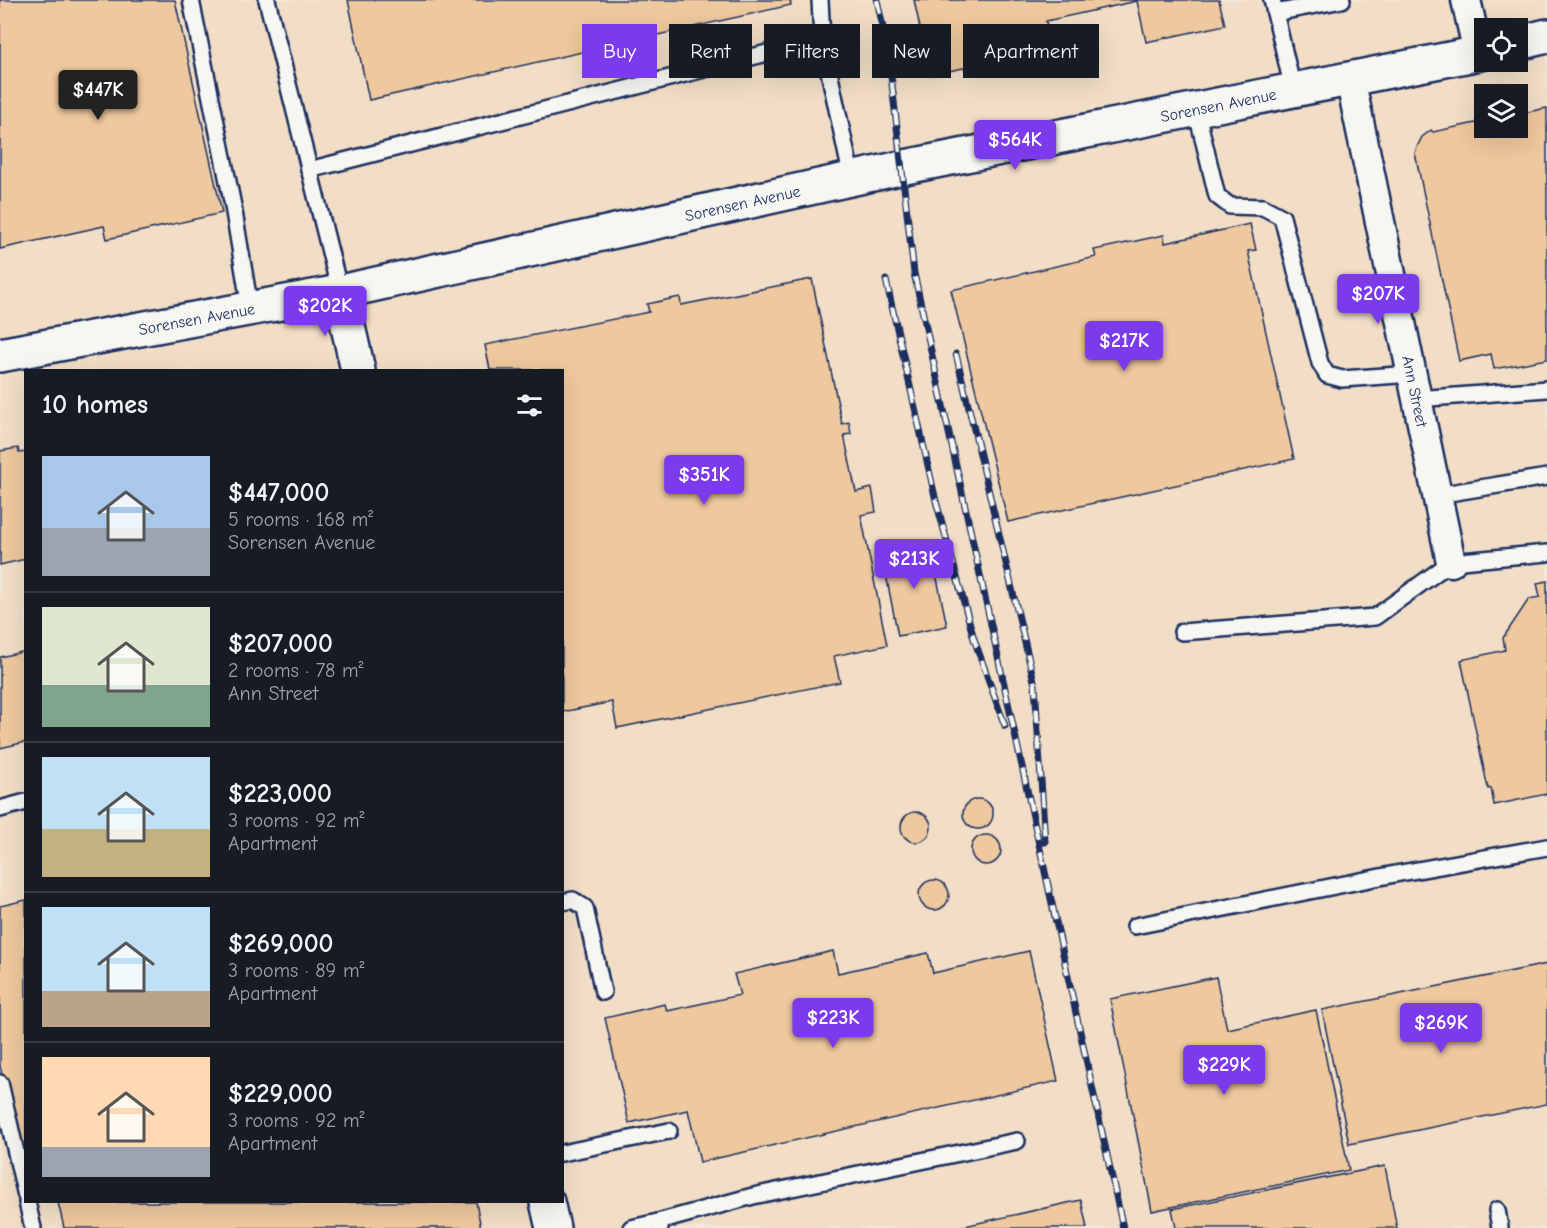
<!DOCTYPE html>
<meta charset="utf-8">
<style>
:root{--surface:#171b24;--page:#242831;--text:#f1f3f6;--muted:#9ea1a6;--line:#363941;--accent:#7c3aed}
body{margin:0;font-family:"Comic Neue",sans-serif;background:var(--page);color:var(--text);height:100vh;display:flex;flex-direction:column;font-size:22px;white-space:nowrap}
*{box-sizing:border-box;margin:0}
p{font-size:20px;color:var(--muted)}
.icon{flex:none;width:33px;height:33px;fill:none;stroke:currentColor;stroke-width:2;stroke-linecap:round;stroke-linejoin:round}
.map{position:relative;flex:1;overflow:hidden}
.sheet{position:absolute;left:24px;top:369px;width:540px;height:834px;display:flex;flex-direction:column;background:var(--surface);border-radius:0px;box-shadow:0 6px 24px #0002}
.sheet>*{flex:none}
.banner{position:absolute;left:582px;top:24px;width:570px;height:54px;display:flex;gap:12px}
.fabs{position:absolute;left:1474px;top:18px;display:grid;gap:12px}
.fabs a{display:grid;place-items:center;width:54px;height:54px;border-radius:0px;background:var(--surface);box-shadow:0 6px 24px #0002;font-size:30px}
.price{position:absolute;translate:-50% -51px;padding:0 14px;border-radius:6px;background:var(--accent);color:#fff;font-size:20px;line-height:39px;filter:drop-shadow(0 2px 3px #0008)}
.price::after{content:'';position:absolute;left:50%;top:36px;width:18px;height:14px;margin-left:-9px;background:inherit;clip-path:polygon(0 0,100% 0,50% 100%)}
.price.current{background:#222;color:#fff}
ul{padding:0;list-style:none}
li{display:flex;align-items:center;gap:18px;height:150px;padding:0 18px}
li+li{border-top:2px solid var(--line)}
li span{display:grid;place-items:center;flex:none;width:168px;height:120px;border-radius:0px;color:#555}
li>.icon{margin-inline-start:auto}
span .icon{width:72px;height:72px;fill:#fffc;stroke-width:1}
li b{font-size:26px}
h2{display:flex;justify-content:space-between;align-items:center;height:72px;padding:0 18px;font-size:26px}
.tag{padding:0 21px;border-radius:0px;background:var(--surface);box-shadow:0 6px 24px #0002;font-size:21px;line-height:54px}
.tag.current{background:var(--accent);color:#fff}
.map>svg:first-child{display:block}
</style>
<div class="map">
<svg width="1547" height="1228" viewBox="0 0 1547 1228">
<rect width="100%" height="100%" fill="#f4e8d9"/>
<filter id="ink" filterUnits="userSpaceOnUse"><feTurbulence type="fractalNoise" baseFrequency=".0167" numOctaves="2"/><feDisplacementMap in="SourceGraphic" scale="12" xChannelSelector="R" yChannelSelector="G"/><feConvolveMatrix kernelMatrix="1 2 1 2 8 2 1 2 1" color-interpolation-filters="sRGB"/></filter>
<g filter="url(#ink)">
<path fill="#f2dec7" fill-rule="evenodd" d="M0 0H1547V1228H0ZM1485 28H1518V62H1485ZM1485 94H1518V128H1485ZM26 370H562V1202H26Z"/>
<g fill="#eec89e" stroke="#1b2f5e" stroke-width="1.5">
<polygon points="0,0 175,0 222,213 107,239 104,226 0,249"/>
<polygon points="348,0 790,0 791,5 369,100"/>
<polygon points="914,0 1219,0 1225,25 1146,42 1137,1 1046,21 1052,49 930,75"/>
<polygon points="1547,108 1547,359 1494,369 1491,354 1459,361 1415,153 1417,147 1422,137 1431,130 1433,132 1485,121 1485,128 1518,128 1518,114"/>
<polygon points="1250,224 1256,250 1248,251 1294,459 1008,522 951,290 1096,257 1094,250 1164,235 1165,243"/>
<polygon points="812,279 842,424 849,422 851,434 844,435 856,492 872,488 876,512 861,515 887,645 834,656 840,682 617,728 612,702 562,712 562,370 490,370 485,345 649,312 647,304 680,297 681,305"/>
<polygon points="18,448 19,453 26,452 26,559 0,565 0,451"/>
<polygon points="930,545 947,626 898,636 882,554"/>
<polygon points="1547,581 1547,794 1494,805 1491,788 1488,789 1461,660 1505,650 1503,638 1529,599 1540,597 1537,583"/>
<polygon points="26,651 26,742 0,748 0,657"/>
<circle cx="978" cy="814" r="15"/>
<circle cx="916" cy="827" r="15"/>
<circle cx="986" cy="850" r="15"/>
<circle cx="934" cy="895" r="15"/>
<polygon points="26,900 26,1182 0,1066 0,906"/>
<polygon points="833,951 838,973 928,953 933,973 1029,951 1058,1081 700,1162 688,1110 629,1123 605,1018 665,1004 667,1011 740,995 734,974"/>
<polygon points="1547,964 1547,1104 1349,1144 1322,1010"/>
<polygon points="1216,977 1227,1029 1316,1010 1349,1170 1152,1211 1110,999"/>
<polygon points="1385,1166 1397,1228 1176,1228 1172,1209"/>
<polygon points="1081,1200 1087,1228 956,1228"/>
<polygon points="58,1202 476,1202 481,1228 64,1228"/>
</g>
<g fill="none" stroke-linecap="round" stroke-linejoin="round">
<g stroke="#1b2f5e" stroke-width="20">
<g id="lane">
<polyline points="191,0 233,206 250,308"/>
<polyline points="267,0 340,292"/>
<polyline points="820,0 822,39"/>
<polyline points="1272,0 1293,89"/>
<polyline points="1275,13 1342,0"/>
<polyline points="1196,109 1217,196 1230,206 1263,207 1282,217 1320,363 1327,375 1342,379 1412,374"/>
<polyline points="309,170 822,39 852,179"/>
<polyline points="1417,399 1547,389"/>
<polyline points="1437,495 1547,477"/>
<polyline points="1182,632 1375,617 1451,562 1547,553"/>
<polyline points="0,809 26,802"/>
<polyline points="562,902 573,900 585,908 603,992"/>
<polyline points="1135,926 1395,874 1547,847"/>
<polyline points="0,1083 26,1196"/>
<polyline points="562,1153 669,1131"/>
<polyline points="27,1202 33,1228"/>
<polyline points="1497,1210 1500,1228"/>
<polyline points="658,1222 753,1196 1017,1141"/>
<polyline points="631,1228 658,1222 660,1228"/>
</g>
</g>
<g stroke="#1b2f5e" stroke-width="33">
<g id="street">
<polyline points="1466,0 1478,53"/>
<path id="s1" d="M1350 78 1451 562"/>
</g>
</g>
<g stroke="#1b2f5e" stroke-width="38">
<g id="secondary">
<polyline points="1518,43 1547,36"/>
<polyline points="340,292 358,370"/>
<path id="s2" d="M0 355 340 292 900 168 1485 52"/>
<polyline points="547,1202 553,1228"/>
</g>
</g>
<use href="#lane" stroke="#f6f6f2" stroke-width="15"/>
<use href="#street" stroke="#f6f6f2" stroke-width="28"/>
<use href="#secondary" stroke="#f6f6f2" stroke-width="33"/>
<g stroke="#1b2f5e" stroke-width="7">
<g id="rail">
<polyline points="877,0 888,50 914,273 1123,1228"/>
<polyline points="886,280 936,501 974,639 1005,726"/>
<polyline points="956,354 1035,685 1045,842"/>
</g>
</g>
<use href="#rail" stroke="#f6f6f2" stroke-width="4.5" stroke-dasharray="14" stroke-linecap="butt"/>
</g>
</g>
<g text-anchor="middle" stroke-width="5" stroke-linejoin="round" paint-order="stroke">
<g font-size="16" fill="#1b2f5e" stroke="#f6f6f2">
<text dy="6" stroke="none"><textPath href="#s2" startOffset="1244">Sorensen Avenue</textPath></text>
<text dy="6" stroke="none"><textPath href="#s2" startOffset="758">Sorensen Avenue</textPath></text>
<text dy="6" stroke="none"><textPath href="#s2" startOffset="200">Sorensen Avenue</textPath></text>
<text dy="6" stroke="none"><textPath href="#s1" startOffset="320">Ann Street</textPath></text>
</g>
</g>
</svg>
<div class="fabs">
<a><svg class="icon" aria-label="locate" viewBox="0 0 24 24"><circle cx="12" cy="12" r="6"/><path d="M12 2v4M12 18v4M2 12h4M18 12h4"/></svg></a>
<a><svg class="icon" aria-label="layers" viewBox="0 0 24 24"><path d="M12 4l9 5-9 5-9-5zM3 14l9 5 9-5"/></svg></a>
</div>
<b class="price current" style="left:98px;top:121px">$447K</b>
<b class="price" style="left:1015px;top:171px">$564K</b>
<b class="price" style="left:1378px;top:325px">$207K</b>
<b class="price" style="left:325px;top:337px">$202K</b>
<b class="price" style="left:1124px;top:372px">$217K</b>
<b class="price" style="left:704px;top:506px">$351K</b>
<b class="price" style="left:914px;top:590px">$213K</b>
<b class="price" style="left:833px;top:1049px">$223K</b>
<b class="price" style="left:1441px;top:1054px">$269K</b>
<b class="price" style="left:1224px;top:1096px">$229K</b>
<div class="banner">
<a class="tag current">Buy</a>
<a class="tag">Rent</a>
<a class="tag">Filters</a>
<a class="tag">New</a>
<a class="tag">Apartment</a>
</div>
<section class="sheet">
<h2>10 homes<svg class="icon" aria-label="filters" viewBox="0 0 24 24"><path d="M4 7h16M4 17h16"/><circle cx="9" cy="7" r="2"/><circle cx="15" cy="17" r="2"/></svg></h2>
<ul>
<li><span style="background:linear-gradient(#a9c7e8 60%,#9aa5b1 0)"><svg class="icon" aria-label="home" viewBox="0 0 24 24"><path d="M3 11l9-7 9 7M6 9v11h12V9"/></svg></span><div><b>$447,000</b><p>5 rooms · 168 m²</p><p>Sorensen Avenue</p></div></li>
<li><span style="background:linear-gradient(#dfe7d0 65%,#7fa58c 0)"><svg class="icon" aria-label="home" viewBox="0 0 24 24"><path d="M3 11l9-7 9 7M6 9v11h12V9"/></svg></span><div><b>$207,000</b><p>2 rooms · 78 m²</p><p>Ann Street</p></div></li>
<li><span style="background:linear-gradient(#bfe0f5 60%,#c2b280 0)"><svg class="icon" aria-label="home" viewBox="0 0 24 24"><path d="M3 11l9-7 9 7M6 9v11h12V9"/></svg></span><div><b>$223,000</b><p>3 rooms · 92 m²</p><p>Apartment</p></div></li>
<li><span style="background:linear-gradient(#bfe0f5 70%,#b9a48a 0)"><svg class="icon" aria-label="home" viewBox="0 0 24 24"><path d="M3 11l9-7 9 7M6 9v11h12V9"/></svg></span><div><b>$269,000</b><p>3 rooms · 89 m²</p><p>Apartment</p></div></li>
<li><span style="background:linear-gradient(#ffd9b3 75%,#9aa5b1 0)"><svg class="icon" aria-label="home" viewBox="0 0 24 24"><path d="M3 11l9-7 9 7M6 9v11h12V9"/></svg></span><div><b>$229,000</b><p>3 rooms · 92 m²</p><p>Apartment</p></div></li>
</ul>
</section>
</div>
